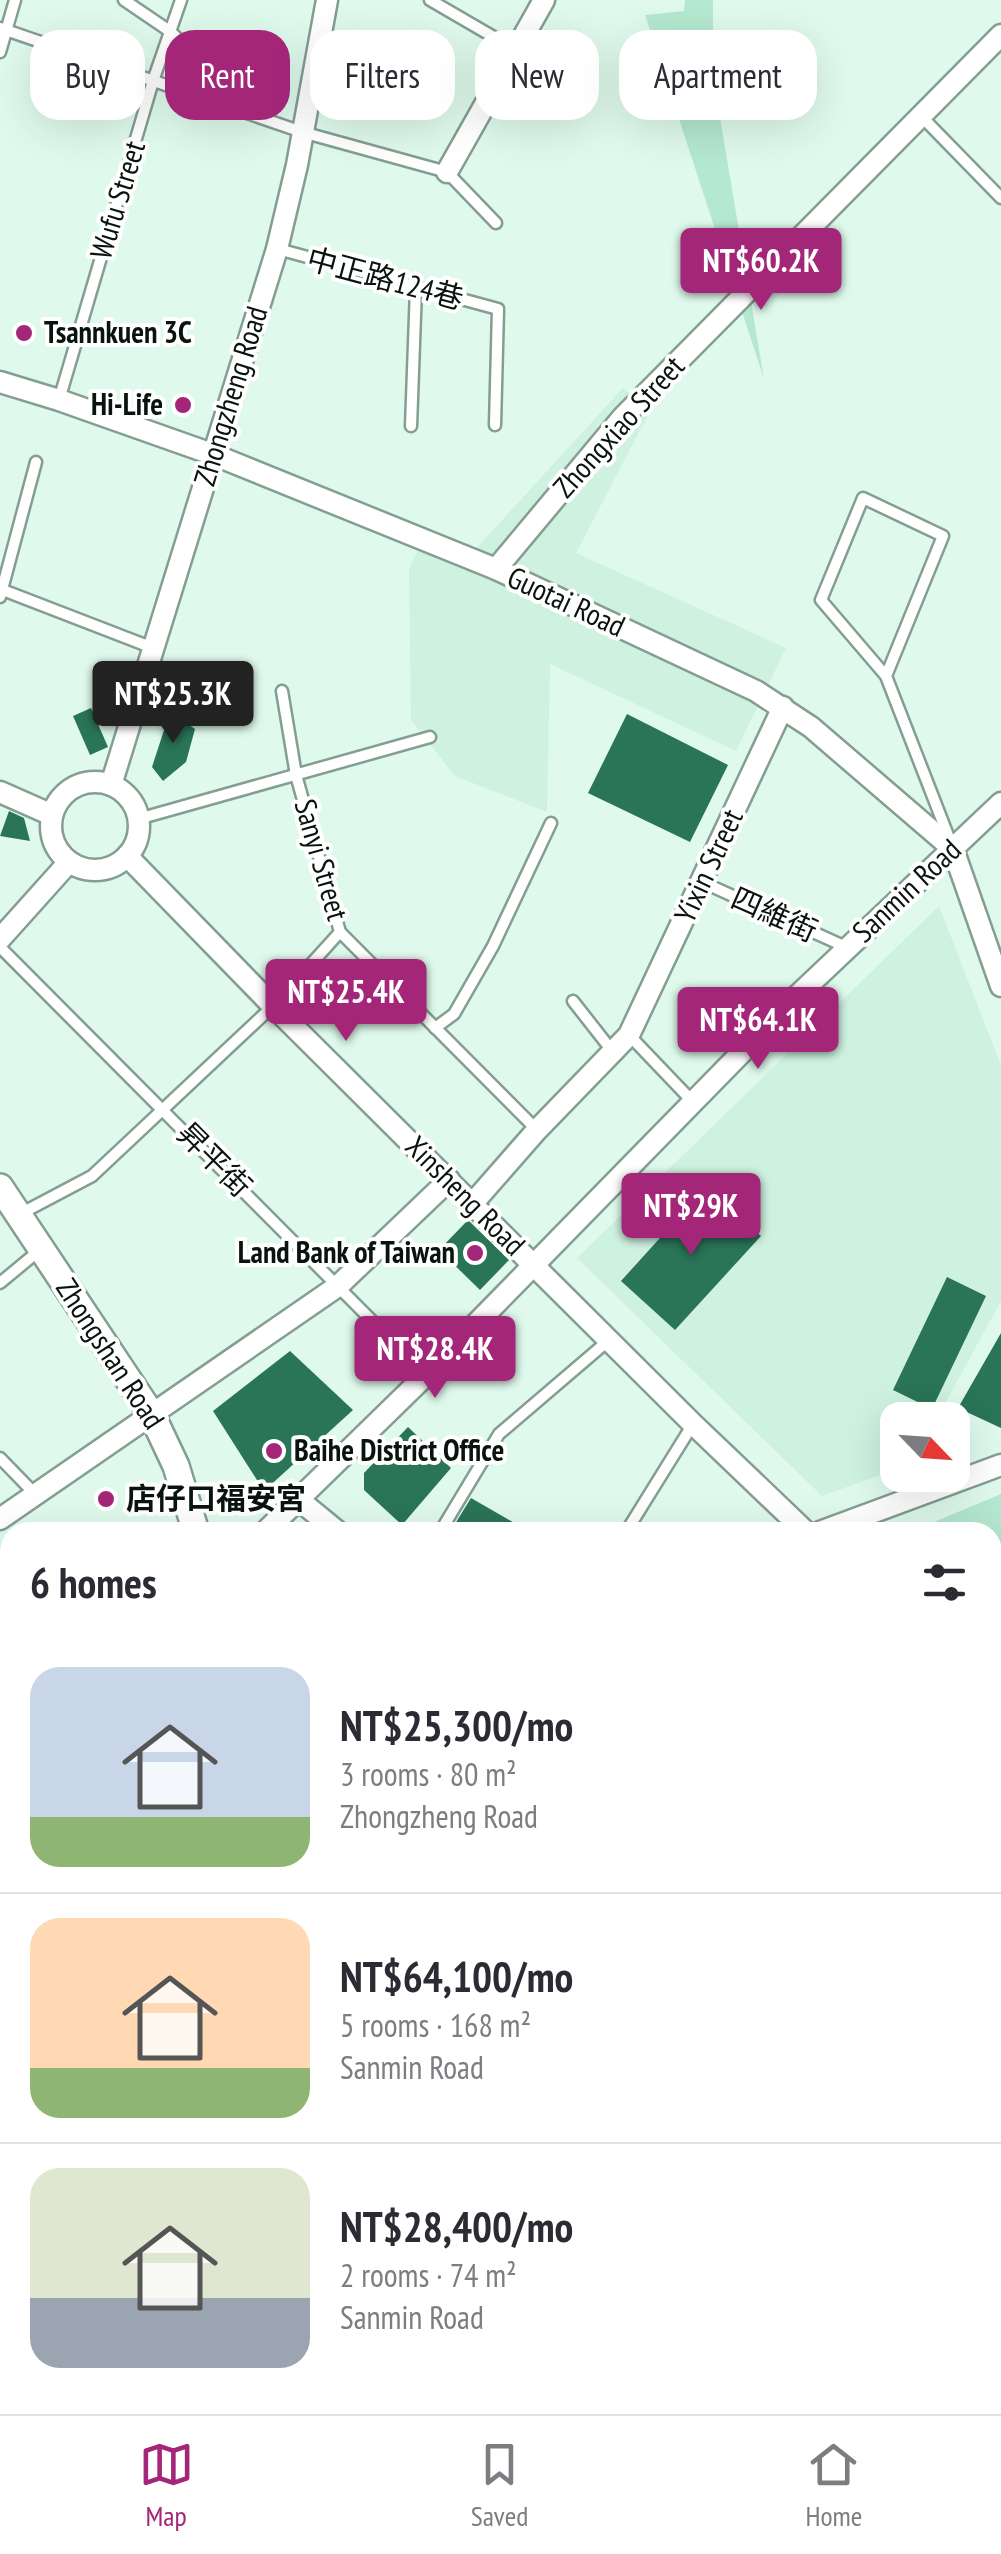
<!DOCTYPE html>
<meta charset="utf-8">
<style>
:root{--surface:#fff;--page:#f2f2f3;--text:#2b2b33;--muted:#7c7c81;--line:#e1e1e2;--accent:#a32679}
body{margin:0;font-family:"PT Sans Narrow","Noto Sans TC",sans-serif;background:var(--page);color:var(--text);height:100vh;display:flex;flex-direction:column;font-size:38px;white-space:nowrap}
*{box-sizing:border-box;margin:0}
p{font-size:32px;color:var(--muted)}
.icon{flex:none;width:55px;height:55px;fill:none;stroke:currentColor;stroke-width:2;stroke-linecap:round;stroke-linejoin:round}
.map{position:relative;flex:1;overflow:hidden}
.sheet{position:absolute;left:0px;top:1522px;width:1002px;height:892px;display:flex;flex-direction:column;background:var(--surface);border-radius:30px 30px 0 0;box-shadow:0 10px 40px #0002}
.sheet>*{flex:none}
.hud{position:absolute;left:30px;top:30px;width:942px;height:90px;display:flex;gap:20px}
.needle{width:65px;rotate:115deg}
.fabs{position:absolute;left:880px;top:1402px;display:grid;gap:20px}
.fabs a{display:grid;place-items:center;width:90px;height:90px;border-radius:20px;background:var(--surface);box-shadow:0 10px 40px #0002;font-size:50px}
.price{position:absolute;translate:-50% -85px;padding:0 22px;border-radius:10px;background:var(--accent);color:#fff;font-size:32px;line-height:65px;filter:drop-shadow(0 2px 5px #0008)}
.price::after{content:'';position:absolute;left:50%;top:60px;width:30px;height:22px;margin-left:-15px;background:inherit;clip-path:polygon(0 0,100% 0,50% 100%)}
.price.current{background:#222;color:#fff}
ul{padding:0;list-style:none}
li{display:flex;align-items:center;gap:30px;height:250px;padding:0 30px}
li+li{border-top:2px solid var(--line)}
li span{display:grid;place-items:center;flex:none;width:280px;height:200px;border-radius:30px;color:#555}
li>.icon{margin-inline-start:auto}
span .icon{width:120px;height:120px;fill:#fffc;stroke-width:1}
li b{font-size:42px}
h2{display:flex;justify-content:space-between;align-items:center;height:120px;padding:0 30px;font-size:42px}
.chip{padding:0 35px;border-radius:30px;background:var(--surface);box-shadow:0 10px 40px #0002;font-size:35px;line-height:90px}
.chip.current{background:var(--accent);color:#fff}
.tabs{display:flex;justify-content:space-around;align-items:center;height:140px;border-top:2px solid var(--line);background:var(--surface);font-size:28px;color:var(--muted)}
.tabs a{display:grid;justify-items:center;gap:5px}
.tabs .current{color:var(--accent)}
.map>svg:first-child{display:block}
</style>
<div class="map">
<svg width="1001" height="2414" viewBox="0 0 1001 2414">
<rect width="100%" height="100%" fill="#dffaed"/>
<g fill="#cef1e0">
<polygon points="623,388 649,413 576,553 786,648 736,751 550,664 547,812 455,776 411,720 409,569 425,535 472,553"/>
<polygon points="939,906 1001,1065 1001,1301 942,1409 946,1420 898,1420 897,1469 822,1496 577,1258"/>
<polygon points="993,1715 1001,1719 1001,2414 809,2414 802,2405 992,2405"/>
</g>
<g fill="#b5e8d0">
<polygon points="685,0 713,0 713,76 764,379 645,15 684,11"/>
<polygon points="1001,1494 1001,1719 992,1715 992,1532 910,1532"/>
<polygon points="993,2197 1001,2203 1001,2352 993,2361"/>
</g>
<g fill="#2a7458">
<polygon points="91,708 108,747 90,755 73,716"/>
<polygon points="167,710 195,729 186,762 163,781 152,767 165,727 162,724"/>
<polygon points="627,714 728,765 690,842 588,793"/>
<polygon points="9,811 24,818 30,841 0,836"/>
<polygon points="707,1186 761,1236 675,1330 621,1281"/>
<polygon points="468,1220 509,1260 480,1290 439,1250"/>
<polygon points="947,1277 986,1296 932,1409 893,1390"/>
<polygon points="1001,1333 1001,1428 958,1408"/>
<polygon points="290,1351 353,1410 264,1491 213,1411"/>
<polygon points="408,1427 451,1468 402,1525 364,1490 364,1473"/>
<polygon points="471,1498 530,1532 450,1532"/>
</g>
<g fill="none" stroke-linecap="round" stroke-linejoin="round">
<g stroke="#849e92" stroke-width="15">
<g id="service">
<polyline points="124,0 171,32 250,109"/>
<polyline points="430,0 516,50"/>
<polyline points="0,28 302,132 447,172 496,223"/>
<polyline points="0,52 15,0"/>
<polyline points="922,117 1001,198"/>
<polyline points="278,249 498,309 495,425"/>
<polyline points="59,400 153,81 181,0"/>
<polyline points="411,426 416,288"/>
<polyline points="0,589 153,648"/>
<polyline points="0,597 36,462"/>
<polyline points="886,676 943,536 863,498 821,600 886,676 949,838"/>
<polyline points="282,691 296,775 340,932 537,1130"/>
<polyline points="138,819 430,737"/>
<polyline points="702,882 846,947"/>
<polyline points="0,947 426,1375"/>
<polyline points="573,1001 613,1052"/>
<polyline points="435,1028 454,1014 493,946 551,823"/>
<polyline points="629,1035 693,1102"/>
<polyline points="20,1214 92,1176 273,1006 340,932"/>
<polyline points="0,1283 41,1249"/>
<polyline points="0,1458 35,1494"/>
<polyline points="440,1532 499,1434 609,1340"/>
<polyline points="626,1532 693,1424"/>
<polyline points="0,1995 10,1999"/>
</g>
</g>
<g stroke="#849e92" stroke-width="25">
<g id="minor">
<polyline points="447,172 544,0"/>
<polyline points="0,382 59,400 212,454 496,569 756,691 811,727 953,849 1001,986"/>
<polyline points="496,569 623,417 1001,35"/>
<circle cx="95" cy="826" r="44"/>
<polyline points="111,785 277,249 297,165 327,0"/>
<polyline points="0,792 52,815"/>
<polyline points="127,856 273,1006 693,1424 806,1532"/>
<polyline points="0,939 69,862"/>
<polyline points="473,1203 537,1130 629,1035 783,707"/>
<polyline points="299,1500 338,1532"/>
<polyline points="0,1519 338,1286 449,1180"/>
<polyline points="265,1532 426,1375 797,996 1001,803"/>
<polyline points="820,1532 1001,1465"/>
<polyline points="0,1680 10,1689"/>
<polyline points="0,1802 10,1791"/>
<polyline points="0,2108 10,2084"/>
<polyline points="0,2147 10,2153"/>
<polyline points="0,2329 10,2336"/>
<polyline points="122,2405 136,2414"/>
<polyline points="418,2405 433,2414"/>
<polyline points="676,2414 690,2405"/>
</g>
</g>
<g stroke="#849e92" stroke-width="30">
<g id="tertiary">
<polyline points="0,1187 152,1415 176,1466 196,1532"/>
<polyline points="703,2405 708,2414"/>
<polyline points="263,2414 269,2405"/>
</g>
</g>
<polyline stroke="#8a9e94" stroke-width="4" stroke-dasharray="8 5" stroke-linecap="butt" points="788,2405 795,2414"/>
<use href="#service" stroke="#fff" stroke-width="10"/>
<use href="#minor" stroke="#fff" stroke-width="20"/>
<use href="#tertiary" stroke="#fff" stroke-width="25"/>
</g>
<g fill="#a32679" stroke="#fff" stroke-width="4">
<circle cx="24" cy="333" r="10"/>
<circle cx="183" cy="405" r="10"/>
<circle cx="475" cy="1253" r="10"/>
<circle cx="274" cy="1451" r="10"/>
<circle cx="106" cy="1499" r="10"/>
</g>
<g text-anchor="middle" stroke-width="8" stroke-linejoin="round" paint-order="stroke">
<g font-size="30" fill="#0a140f" stroke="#fff">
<text transform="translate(118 200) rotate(-73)" y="10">Wufu Street</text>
<text transform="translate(385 279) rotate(15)" y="10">中正路124巷</text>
<text transform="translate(231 396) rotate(-73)" y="10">Zhongzheng Road</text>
<text transform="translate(619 427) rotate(-48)" y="10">Zhongxiao Street</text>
<text transform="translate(566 602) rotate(25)" y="10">Guotai Road</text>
<text transform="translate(321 860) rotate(74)" y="10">Sanyi Street</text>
<text transform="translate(709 866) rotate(-65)" y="10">Yixin Street</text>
<text transform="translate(907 891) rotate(-43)" y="10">Sanmin Road</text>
<text transform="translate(774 915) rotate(24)" y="10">四維街</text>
<text transform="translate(214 1160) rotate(45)" y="10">昇平街</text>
<text transform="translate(465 1196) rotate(45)" y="10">Xinsheng Road</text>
<text transform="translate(110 1354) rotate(57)" y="10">Zhongshan Road</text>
</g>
<g font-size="30" font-weight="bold" fill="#0a140f" stroke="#fff" text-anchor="start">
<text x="44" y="343">Tsannkuen 3C</text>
<text x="163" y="415" text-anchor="end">Hi-Life</text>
<text x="455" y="1263" text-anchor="end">Land Bank of Taiwan</text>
<text x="294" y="1461">Baihe District Office</text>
<text x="126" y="1509">店仔口福安宮</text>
</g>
</g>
</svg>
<div class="fabs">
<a><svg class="needle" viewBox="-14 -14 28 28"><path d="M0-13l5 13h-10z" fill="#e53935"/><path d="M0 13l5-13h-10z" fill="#7c7c81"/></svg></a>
</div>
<b class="price" style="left:761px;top:313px">NT$60.2K</b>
<b class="price current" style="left:173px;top:746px">NT$25.3K</b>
<b class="price" style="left:346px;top:1044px">NT$25.4K</b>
<b class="price" style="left:758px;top:1072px">NT$64.1K</b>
<b class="price" style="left:691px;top:1258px">NT$29K</b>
<b class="price" style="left:435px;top:1401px">NT$28.4K</b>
<div class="hud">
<a class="chip">Buy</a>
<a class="chip current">Rent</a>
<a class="chip">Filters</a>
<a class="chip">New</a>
<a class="chip">Apartment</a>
</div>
<section class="sheet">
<h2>6 homes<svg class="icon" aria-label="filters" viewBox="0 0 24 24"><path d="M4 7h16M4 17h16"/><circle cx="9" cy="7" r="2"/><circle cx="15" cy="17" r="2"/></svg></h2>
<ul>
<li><span style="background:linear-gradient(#c9d6e8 75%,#8fb573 0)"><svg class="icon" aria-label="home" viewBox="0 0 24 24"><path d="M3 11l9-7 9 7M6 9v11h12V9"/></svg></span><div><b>NT$25,300/mo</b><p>3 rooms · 80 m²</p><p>Zhongzheng Road</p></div></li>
<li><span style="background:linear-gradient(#ffd9b3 75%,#8fb573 0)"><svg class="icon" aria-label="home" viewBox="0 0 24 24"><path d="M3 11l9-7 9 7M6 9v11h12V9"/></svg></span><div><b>NT$64,100/mo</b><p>5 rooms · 168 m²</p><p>Sanmin Road</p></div></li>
<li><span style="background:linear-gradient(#dfe7d0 65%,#9aa5b1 0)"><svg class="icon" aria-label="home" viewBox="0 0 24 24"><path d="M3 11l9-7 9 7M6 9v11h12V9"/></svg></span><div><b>NT$28,400/mo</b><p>2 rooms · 74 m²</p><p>Sanmin Road</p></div></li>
</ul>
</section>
</div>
<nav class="tabs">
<a class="current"><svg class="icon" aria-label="map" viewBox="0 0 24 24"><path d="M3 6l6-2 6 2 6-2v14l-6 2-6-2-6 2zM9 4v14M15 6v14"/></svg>Map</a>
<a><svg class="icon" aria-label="saved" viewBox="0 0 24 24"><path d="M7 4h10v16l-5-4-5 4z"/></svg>Saved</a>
<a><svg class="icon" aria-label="home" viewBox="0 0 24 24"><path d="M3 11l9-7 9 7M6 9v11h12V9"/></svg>Home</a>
</nav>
